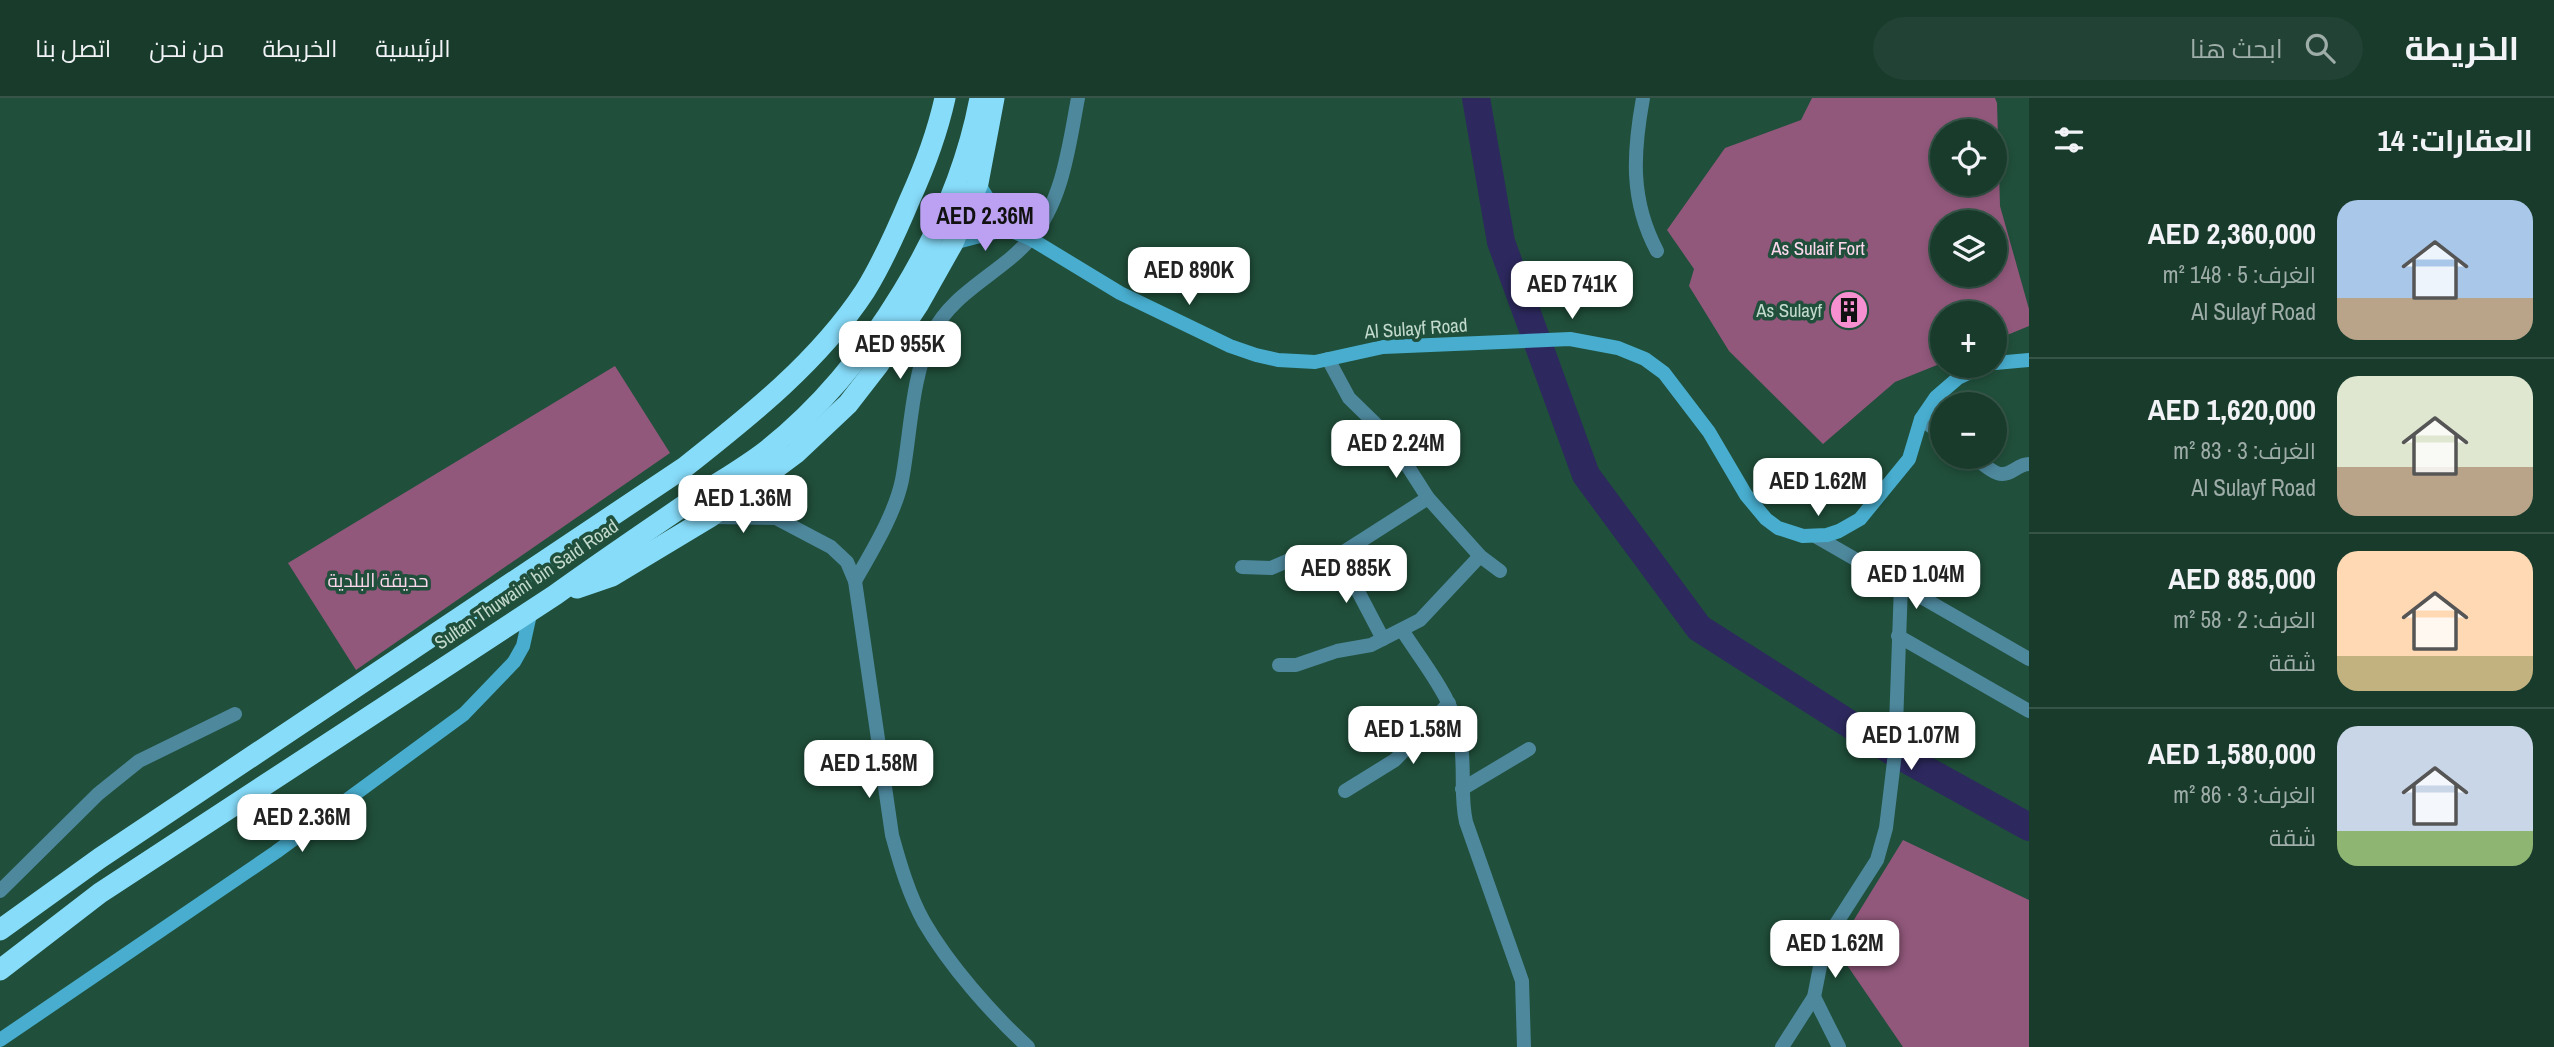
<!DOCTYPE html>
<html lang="ar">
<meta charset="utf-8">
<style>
:root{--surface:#183b2c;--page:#214234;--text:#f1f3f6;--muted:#9fada9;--line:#365548;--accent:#bca0f2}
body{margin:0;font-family:"Archivo Narrow",Cairo,sans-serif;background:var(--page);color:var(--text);direction:rtl;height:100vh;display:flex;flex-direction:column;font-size:26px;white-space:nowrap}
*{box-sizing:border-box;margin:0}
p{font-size:23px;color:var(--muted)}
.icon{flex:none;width:38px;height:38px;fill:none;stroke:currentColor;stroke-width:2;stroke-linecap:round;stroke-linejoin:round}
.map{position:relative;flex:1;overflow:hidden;direction:ltr}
.panel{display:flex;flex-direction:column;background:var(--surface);width:525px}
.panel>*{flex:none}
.controls{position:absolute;left:1930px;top:21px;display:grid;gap:14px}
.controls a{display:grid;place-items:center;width:77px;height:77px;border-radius:50%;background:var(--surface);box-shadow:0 4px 10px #0003,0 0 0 2px var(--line);font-size:35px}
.price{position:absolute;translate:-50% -60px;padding:0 16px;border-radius:14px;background:#fff;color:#222;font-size:23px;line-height:46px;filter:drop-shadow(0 2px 4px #0008)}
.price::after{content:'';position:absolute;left:50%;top:42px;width:21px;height:16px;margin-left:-10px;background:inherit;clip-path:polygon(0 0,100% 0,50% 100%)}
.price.current{background:var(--accent);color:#111}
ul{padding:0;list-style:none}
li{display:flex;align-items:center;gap:21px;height:175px;padding:0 21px}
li+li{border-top:2px solid var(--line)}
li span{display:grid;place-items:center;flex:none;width:196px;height:140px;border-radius:21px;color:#555}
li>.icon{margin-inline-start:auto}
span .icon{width:84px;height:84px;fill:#fffc;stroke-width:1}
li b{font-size:30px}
h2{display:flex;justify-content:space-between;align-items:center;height:84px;padding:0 21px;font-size:30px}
header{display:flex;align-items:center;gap:42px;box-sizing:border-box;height:98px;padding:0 35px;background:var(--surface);border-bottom:2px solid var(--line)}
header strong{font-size:33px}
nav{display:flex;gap:38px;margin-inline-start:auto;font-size:24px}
.search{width:490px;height:63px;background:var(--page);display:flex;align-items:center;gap:18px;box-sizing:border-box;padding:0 24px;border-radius:38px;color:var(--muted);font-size:26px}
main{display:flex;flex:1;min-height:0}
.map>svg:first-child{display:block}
</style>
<header>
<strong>الخريطة</strong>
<div class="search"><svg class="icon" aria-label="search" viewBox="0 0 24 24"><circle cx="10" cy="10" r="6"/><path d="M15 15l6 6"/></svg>ابحث هنا</div>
<nav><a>الرئيسية</a><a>الخريطة</a><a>من نحن</a><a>اتصل بنا</a></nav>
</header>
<main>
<section class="panel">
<h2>العقارات: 14<svg class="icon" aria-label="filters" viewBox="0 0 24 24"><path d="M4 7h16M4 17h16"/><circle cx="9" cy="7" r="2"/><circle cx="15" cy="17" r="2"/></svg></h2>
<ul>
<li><span style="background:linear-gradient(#a9c7e8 70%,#b9a48a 0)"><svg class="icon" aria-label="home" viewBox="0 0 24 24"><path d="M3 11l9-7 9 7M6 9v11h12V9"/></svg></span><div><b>AED 2,360,000</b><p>الغرف: 5 · 148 m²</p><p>Al Sulayf Road</p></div></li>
<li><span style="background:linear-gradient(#dfe7d0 65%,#b9a48a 0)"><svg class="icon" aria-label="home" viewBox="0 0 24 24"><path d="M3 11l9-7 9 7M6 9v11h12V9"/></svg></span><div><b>AED 1,620,000</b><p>الغرف: 3 · 83 m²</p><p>Al Sulayf Road</p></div></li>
<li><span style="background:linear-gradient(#ffd9b3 75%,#c2b280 0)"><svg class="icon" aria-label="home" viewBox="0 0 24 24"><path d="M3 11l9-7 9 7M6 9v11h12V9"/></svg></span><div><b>AED 885,000</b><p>الغرف: 2 · 58 m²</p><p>شقة</p></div></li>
<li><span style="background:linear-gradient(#c9d6e8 75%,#8fb573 0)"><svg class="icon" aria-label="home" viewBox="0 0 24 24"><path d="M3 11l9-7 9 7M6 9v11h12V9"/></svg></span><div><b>AED 1,580,000</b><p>الغرف: 3 · 86 m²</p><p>شقة</p></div></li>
</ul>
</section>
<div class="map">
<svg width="2029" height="949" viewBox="0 0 2029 949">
<rect width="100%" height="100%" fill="#204f3b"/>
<g fill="#91587b" fill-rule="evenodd">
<path d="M1812 0H1995L1997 5 2000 108 2029 211V228L1995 242V215H1942V265L1895 284 1823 346 1729 253 1689 188 1694 171 1667 132 1725 50 1801 22ZM1995 33V86H1942V33ZM1995 124V177H1942V124Z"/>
<polygon points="615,268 670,355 356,572 288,465"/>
<polygon points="1903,742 2029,802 2029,949 1903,949 1836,851"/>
</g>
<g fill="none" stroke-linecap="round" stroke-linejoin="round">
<polyline stroke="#2d295f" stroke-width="28" points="1476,0 1501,144 1586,377 1699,530 1895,655 2029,729"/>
<g stroke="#4e889d" stroke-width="14">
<path d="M1643 0C1633 55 1630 102 1657 153"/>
<polyline points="1328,261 1349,300 1389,339 1428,400 1480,458 1500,473"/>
<polyline points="1921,321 1942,336"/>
<path d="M1974 359C1981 364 1994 377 2003 376 2013 376 2018 366 2029 366"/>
<path d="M710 419 776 420 831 449 847 464 855 483 892 737C900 766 909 797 924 824 949 867 991 915 1028 949"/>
<polyline points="776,420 776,370"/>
<polyline points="1815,438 2029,561"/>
<polyline points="1339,457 1383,541"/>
<polyline points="1242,469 1271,470 1292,461 1314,473 1428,400"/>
<path d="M855 483C872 453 895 416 902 382 911 334 911 281 932 236 953 193 1002 175 1031 140 1063 103 1069 47 1078 0"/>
<path d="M1402 532C1425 568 1456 603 1461 647 1465 673 1460 698 1466 724L1522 883 1524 949"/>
<polyline points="1898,538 2029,613"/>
<polyline points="1279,567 1296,567 1337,553 1371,547 1420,522 1480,458"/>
<polyline points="1462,691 1529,651"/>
<polyline points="1345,693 1395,662 1449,605"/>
<polyline points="0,793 98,696 139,663 235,616"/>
<polyline points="1814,899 1839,949"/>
<polyline points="1782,949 1814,899 1825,843 1877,762 1886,730 1895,655 1901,487"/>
</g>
<g stroke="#48adce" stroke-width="14">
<polyline points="978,85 1007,131 1031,141 1120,195 1230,248 1256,257 1278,262 1315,264 1383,249 1570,241 1618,250 1645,261 1664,275 1709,334 1746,397 1766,421 1778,430 1803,438 1827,437 1839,433 1860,421 1909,361 1921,321 1936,299 1958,280 1983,268"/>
<polyline points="953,145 1007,131"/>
<polyline points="1995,265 2029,262"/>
<polyline points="0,942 276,754 464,616 514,564 523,548 531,512"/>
</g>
<g stroke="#87dcfa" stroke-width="21">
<polyline points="577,490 612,478 710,419 796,355 848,306 879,266 918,207 953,145 978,85 994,0"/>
<path d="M0 832 100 760 685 369C751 317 819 263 865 193 883 164 897 132 910 101 925 68 937 36 945 0"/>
<path d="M0 872 100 795 555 497C601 464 648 432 695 400 719 384 744 370 766 353 868 273 956 128 980 0"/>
</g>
</g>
<defs>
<g id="building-disc" transform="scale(2.0125)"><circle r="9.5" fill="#f690d0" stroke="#204f3b"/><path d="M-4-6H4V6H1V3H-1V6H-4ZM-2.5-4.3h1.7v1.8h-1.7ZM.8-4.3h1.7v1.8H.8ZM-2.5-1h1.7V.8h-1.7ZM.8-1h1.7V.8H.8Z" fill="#111"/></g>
</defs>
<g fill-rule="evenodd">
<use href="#building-disc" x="1849" y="212"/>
</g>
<g text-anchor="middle" stroke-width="7" stroke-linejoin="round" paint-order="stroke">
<g font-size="19" fill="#fdd8ed" stroke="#204f3b">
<text x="1818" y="157">As Sulaif Fort</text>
<text x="378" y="489">حديقة البلدية</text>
</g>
<g font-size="19" fill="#c2dacd" stroke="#204f3b" text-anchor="end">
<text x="1822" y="219">As Sulayf</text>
</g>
<g font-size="19" fill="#c2dacd" stroke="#204f3b">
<text transform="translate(1416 230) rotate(-4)" y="7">Al Sulayf Road</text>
<text transform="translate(526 486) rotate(-34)" y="7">Sultan Thuwaini bin Said Road</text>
</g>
</g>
</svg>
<div class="controls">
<a><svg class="icon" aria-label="locate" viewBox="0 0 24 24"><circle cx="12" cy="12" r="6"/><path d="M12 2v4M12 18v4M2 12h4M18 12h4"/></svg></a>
<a><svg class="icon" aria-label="layers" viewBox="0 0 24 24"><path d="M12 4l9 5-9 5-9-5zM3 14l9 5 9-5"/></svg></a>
<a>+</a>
<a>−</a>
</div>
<b class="price current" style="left:985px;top:155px">AED 2.36M</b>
<b class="price" style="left:1189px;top:209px">AED 890K</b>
<b class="price" style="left:1572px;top:223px">AED 741K</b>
<b class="price" style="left:900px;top:283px">AED 955K</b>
<b class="price" style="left:1396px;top:382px">AED 2.24M</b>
<b class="price" style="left:1818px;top:420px">AED 1.62M</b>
<b class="price" style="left:743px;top:437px">AED 1.36M</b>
<b class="price" style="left:1346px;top:507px">AED 885K</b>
<b class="price" style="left:1916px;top:513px">AED 1.04M</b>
<b class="price" style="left:1413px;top:668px">AED 1.58M</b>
<b class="price" style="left:1911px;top:674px">AED 1.07M</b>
<b class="price" style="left:869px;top:702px">AED 1.58M</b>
<b class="price" style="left:302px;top:756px">AED 2.36M</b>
<b class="price" style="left:1835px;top:882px">AED 1.62M</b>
</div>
</main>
